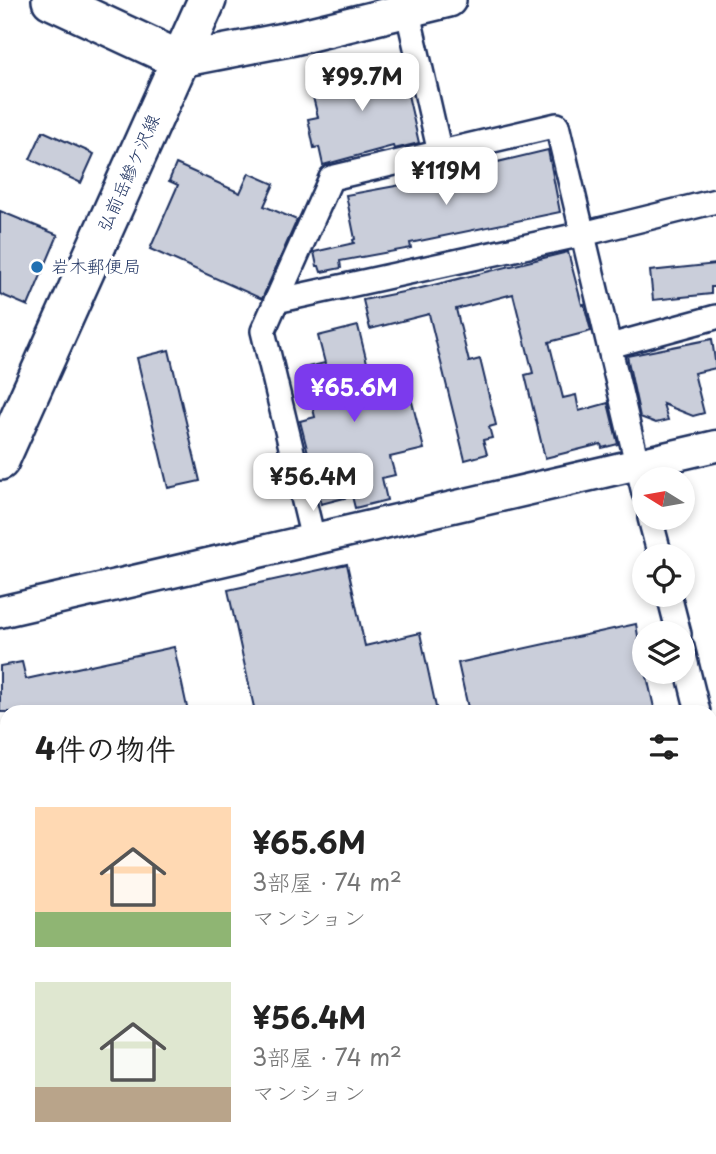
<!DOCTYPE html>
<html lang="ja">
<meta charset="utf-8">
<style>
:root{--surface:#fff;--page:#f2f2f2;--text:#222;--muted:#767676;--accent:#7c3aed}
body{margin:0;font-family:"Playpen Sans","Klee One",sans-serif;background:var(--page);color:var(--text);height:100vh;display:flex;flex-direction:column;font-size:26px;white-space:nowrap}
*{box-sizing:border-box;margin:0}
p{font-size:23px;color:var(--muted)}
.icon{flex:none;width:38px;height:38px;fill:none;stroke:currentColor;stroke-width:2;stroke-linecap:round;stroke-linejoin:round}
.map{position:relative;flex:1;overflow:hidden}
.details{position:absolute;left:0px;top:705px;width:718px;height:450px;display:flex;flex-direction:column;background:var(--surface);border-radius:21px 21px 0 0;box-shadow:0 4px 10px #0003}
.details>*{flex:none}
.needle{width:46px;rotate:281deg}
.tools{position:absolute;left:632px;top:467px;display:grid;gap:14px}
.tools a{display:grid;place-items:center;width:63px;height:63px;border-radius:50%;background:var(--surface);box-shadow:0 4px 10px #0003;font-size:35px}
.price{position:absolute;translate:-50% -60px;padding:0 16px;border-radius:14px;background:#fff;color:#222;font-size:23px;line-height:46px;filter:drop-shadow(0 2px 4px #0008)}
.price::after{content:'';position:absolute;left:50%;top:42px;width:21px;height:16px;margin-left:-10px;background:inherit;clip-path:polygon(0 0,100% 0,50% 100%)}
.price.selected{background:var(--accent);color:#fff}
ul{padding:0;list-style:none}
li{display:flex;align-items:center;gap:21px;height:175px;padding:0 35px}
li span{display:grid;place-items:center;flex:none;width:196px;height:140px;border-radius:0px;color:#555}
li>.icon{margin-inline-start:auto}
span .icon{width:84px;height:84px;fill:#fffc;stroke-width:1}
li b{font-size:30px}
h2{display:flex;justify-content:space-between;align-items:center;height:84px;padding:0 35px;font-size:30px}
.map>svg:first-child{display:block}
</style>
<div class="map">
<svg width="716" height="1154" viewBox="0 0 716 1154">
<rect width="100%" height="100%" fill="#fff"/>
<filter id="ink" filterUnits="userSpaceOnUse"><feTurbulence type="fractalNoise" baseFrequency=".0143" numOctaves="2"/><feDisplacementMap in="SourceGraphic" scale="14" xChannelSelector="R" yChannelSelector="G"/><feConvolveMatrix kernelMatrix="1 2 1 2 8 2 1 2 1" color-interpolation-filters="sRGB"/></filter>
<g filter="url(#ink)">
<g fill="#caceda" stroke="#1b2f5e" stroke-width="2">
<polygon points="398,61 401,73 403,73 419,143 394,149 393,146 323,165 319,147 314,148 308,119 318,117 309,81"/>
<polygon points="43,131 94,154 81,183 30,159"/>
<polygon points="548,150 560,212 410,243 411,248 340,261 341,268 321,272 319,266 317,266 314,252 354,243 353,240 355,239 346,195 401,185"/>
<polygon points="176,164 240,193 249,173 274,184 264,206 297,220 262,299 150,249 178,185 169,181"/>
<polygon points="0,211 58,235 28,306 0,294"/>
<polygon points="568,252 582,305 584,304 591,331 549,342 563,398 576,395 579,411 608,403 618,444 602,448 601,444 545,458 525,375 533,373 513,294 456,309 469,362 480,359 496,425 489,427 492,438 483,440 487,454 465,460 429,314 370,329 363,300 413,290"/>
<polygon points="716,264 716,287 711,287 711,294 653,300 650,271"/>
<polygon points="358,326 376,399 409,390 424,449 390,457 395,475 382,478 387,500 355,508 352,496 321,504 300,421 315,417 303,368 325,363 318,336"/>
<polygon points="712,339 716,368 694,373 704,413 693,416 663,404 668,420 656,423 640,417 627,356"/>
<polygon points="169,350 200,481 168,488 137,358"/>
<polygon points="347,564 365,646 420,633 437,712 255,712 228,590"/>
<polygon points="636,624 644,672 646,672 655,712 469,712 458,663"/>
<polygon points="174,647 188,712 0,712 0,666 22,662 26,679"/>
</g>
<g fill="none" stroke-linecap="round" stroke-linejoin="round">
<g stroke="#1b2f5e" stroke-width="28">
<g id="minor">
<polyline points="415,0 411,9 411,26 440,153"/>
<polyline points="276,301 583,234 716,201"/>
<polyline points="610,346 716,317"/>
<polyline points="650,518 660,556"/>
<polyline points="313,539 263,331 331,178 557,125 644,493"/>
<polyline points="669,595 679,634"/>
<polyline points="682,647 698,712"/>
<polyline points="710,765 716,788"/>
<polyline points="317,1148 318,1154"/>
<polyline points="250,1154 261,1148"/>
</g>
</g>
<g stroke="#1b2f5e" stroke-width="35">
<g id="tertiary">
<polyline points="0,612 716,446"/>
<polyline points="0,1105 7,1112"/>
<polyline points="44,1148 50,1154"/>
</g>
</g>
<g stroke="#1b2f5e" stroke-width="38">
<polyline id="secondary" points="180,60 294,38 449,0"/>
</g>
<g stroke="#1b2f5e" stroke-width="42">
<g id="primary">
<polyline points="51,0 180,60"/>
<polyline points="0,461 207,0"/>
</g>
</g>
<use href="#minor" stroke="#fff" stroke-width="23"/>
<use href="#tertiary" stroke="#fff" stroke-width="30"/>
<use href="#secondary" stroke="#fff" stroke-width="33"/>
<use href="#primary" stroke="#fff" stroke-width="37"/>
</g>
</g>
<circle fill="#1f6fb2" stroke="#fff" stroke-width="2.5" cx="37" cy="267" r="7"/>
<g text-anchor="middle" stroke-width="7" stroke-linejoin="round" paint-order="stroke">
<g font-size="18" fill="#1b2f5e" stroke="#fff">
<text transform="translate(129 173) rotate(-66)" y="6">弘前岳鰺ケ沢線</text>
</g>
<g font-size="18" fill="#1b2f5e" stroke="#fff" text-anchor="start">
<text x="51" y="273">岩木郵便局</text>
</g>
</g>
</svg>
<div class="tools">
<a><svg class="needle" viewBox="-14 -14 28 28"><path d="M0-13l5 13h-10z" fill="#e53935"/><path d="M0 13l5-13h-10z" fill="#767676"/></svg></a>
<a><svg class="icon" aria-label="locate" viewBox="0 0 24 24"><circle cx="12" cy="12" r="6"/><path d="M12 2v4M12 18v4M2 12h4M18 12h4"/></svg></a>
<a><svg class="icon" aria-label="layers" viewBox="0 0 24 24"><path d="M12 4l9 5-9 5-9-5zM3 14l9 5 9-5"/></svg></a>
</div>
<b class="price" style="left:362px;top:113px">¥99.7M</b>
<b class="price" style="left:446px;top:207px">¥119M</b>
<b class="price selected" style="left:354px;top:424px">¥65.6M</b>
<b class="price" style="left:313px;top:513px">¥56.4M</b>
<section class="details">
<h2>4件の物件<svg class="icon" aria-label="filters" viewBox="0 0 24 24"><path d="M4 7h16M4 17h16"/><circle cx="9" cy="7" r="2"/><circle cx="15" cy="17" r="2"/></svg></h2>
<ul>
<li><span style="background:linear-gradient(#ffd9b3 75%,#8fb573 0)"><svg class="icon" aria-label="home" viewBox="0 0 24 24"><path d="M3 11l9-7 9 7M6 9v11h12V9"/></svg></span><div><b>¥65.6M</b><p>3部屋 · 74 m²</p><p>マンション</p></div></li>
<li><span style="background:linear-gradient(#dfe7d0 75%,#b9a48a 0)"><svg class="icon" aria-label="home" viewBox="0 0 24 24"><path d="M3 11l9-7 9 7M6 9v11h12V9"/></svg></span><div><b>¥56.4M</b><p>3部屋 · 74 m²</p><p>マンション</p></div></li>
</ul>
</section>
</div>
